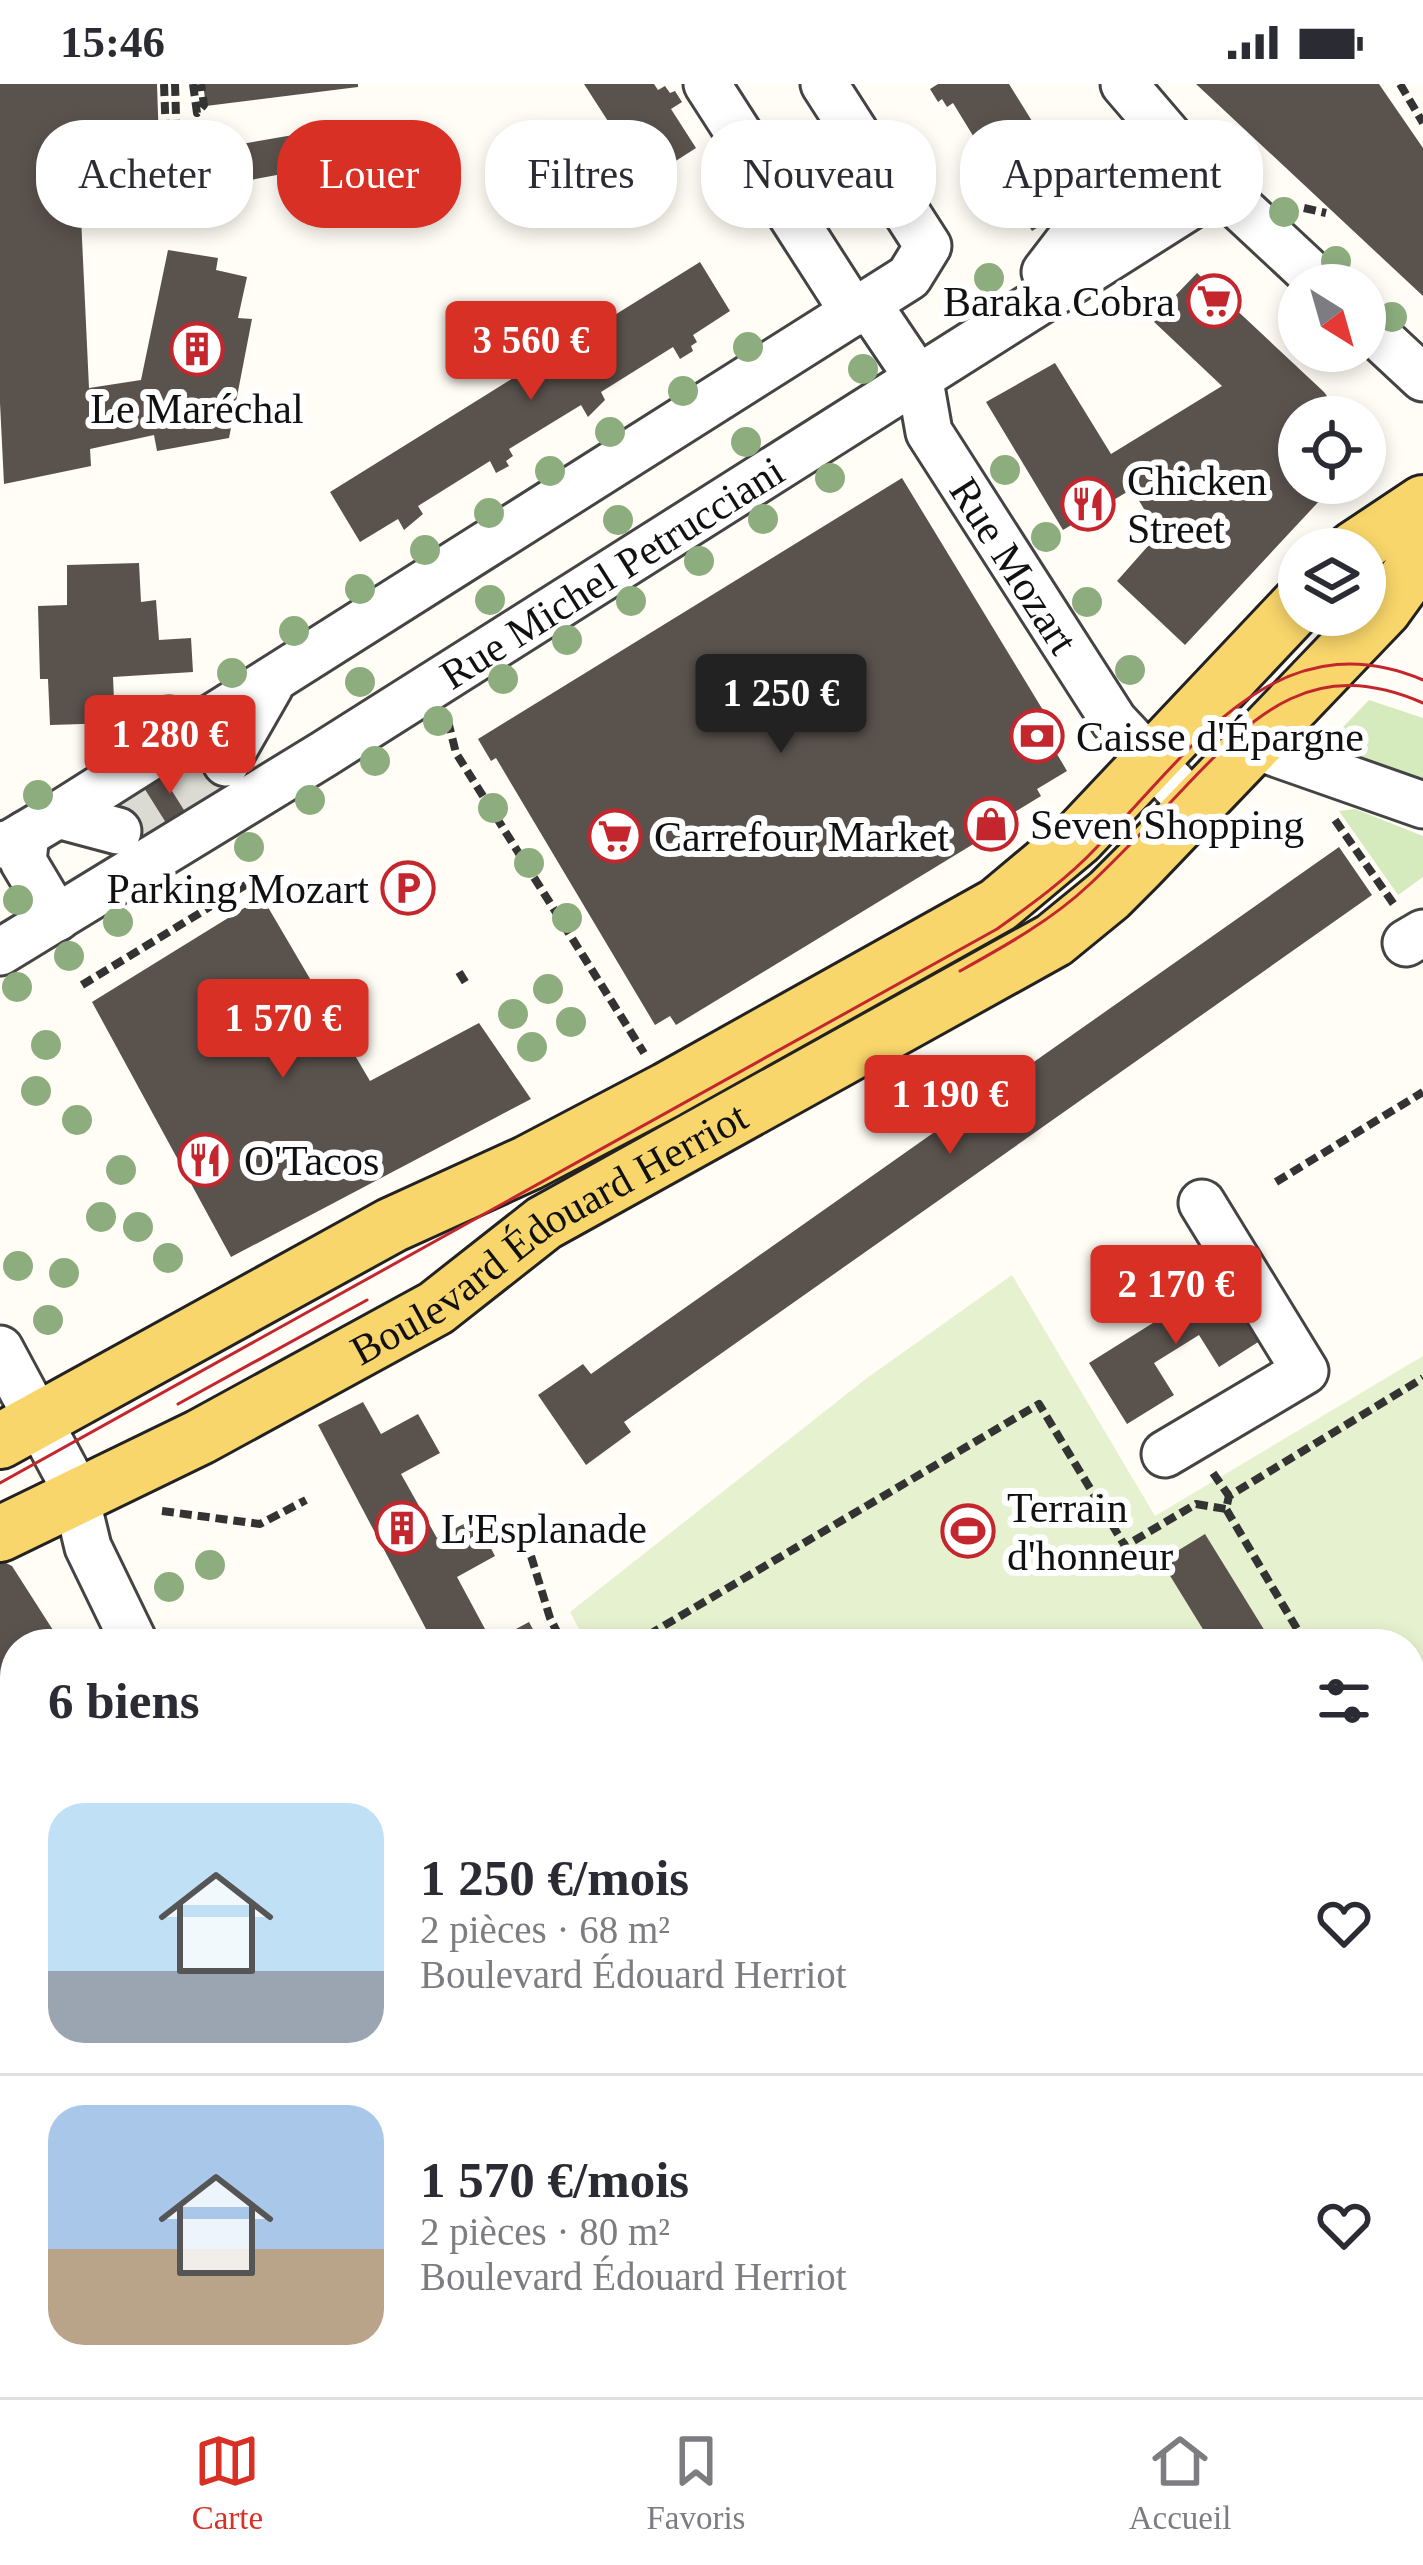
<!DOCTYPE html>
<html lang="fr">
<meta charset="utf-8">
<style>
:root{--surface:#fff;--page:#f7f7f7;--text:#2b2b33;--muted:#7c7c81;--line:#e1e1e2;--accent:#d93025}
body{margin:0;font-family:"Times New Roman",serif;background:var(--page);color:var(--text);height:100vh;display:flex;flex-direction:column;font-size:45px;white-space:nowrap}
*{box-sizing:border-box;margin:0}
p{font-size:39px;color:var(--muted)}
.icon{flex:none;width:66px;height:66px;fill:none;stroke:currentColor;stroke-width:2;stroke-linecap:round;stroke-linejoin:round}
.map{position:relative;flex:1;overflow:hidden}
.sheet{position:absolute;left:0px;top:1545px;width:1425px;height:768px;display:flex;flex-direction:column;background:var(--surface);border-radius:48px 48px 0 0;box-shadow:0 6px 18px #0003}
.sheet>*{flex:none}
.top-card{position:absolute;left:36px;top:36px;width:1353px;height:108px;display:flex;gap:24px}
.needle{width:78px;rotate:143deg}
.buttons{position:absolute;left:1278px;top:180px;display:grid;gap:24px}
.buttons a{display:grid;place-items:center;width:108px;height:108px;border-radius:50%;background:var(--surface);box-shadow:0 6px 18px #0003;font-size:60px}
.price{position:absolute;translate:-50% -102px;padding:0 27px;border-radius:12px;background:var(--accent);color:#fff;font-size:39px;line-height:78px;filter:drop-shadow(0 3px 6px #0008)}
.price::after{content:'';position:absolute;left:50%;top:72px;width:36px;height:27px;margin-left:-18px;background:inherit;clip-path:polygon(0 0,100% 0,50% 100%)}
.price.current{background:#222;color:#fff}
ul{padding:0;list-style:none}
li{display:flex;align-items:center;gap:36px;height:300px;padding:0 48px}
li+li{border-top:3px solid var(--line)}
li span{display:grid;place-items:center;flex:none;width:336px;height:240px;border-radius:36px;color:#555}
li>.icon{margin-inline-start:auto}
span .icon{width:144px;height:144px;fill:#fffc;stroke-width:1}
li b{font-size:51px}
h2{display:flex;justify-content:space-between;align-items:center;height:144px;padding:0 48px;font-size:51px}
.tag{padding:0 42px;border-radius:48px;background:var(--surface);box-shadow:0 6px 18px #0003;font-size:42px;line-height:108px}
.tag.current{background:var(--accent);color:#fff}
.status{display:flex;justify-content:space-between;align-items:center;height:84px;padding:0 60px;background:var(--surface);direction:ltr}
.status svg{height:33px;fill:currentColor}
.tabs{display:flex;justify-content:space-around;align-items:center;height:168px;border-top:3px solid var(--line);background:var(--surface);font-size:33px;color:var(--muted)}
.tabs a{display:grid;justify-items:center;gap:6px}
.tabs .current{color:var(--accent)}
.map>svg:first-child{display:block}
</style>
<div class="status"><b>15:46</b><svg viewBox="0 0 49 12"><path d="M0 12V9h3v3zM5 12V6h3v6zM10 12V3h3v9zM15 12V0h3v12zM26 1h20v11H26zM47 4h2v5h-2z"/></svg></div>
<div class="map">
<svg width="1423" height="2313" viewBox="0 0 1423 2313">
<rect width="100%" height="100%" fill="#fffdf5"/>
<g fill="#d5ebbd">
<polygon points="1369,616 1423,634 1423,706 1320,667"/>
<polygon points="1355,725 1423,752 1423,793 1398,811 1339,727"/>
</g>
<path fill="#e6f2cf" d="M1012 1191 1155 1432 1423 1272V2313C1389 2313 1325 2313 1303 2298H1410V1560H587L570 1528 867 1294Z"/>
<g fill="#5a524d">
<polygon points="0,0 157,0 160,90 60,109 61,136 81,133 89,304 141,296 168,166 218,174 216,186 247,193 238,234 252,235 229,354 157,367 154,351 90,365 91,382 4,400 0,319"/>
<polygon points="203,0 358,0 358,3 206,22"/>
<polygon points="584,0 654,0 658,6 665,2 670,9 675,7 682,18 671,25 696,64 646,96"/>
<polygon points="938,0 1009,0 1081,116 1032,147 1010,112 1005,115 1000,107 996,110 987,97 997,91 953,19 947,23 942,15 938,18 930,5"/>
<polygon points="1196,0 1379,0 1423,64 1423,212"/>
<polygon points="351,41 357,76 213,103 206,66"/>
<polygon points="700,178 730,227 693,251 697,258 691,262 693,267 680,275 673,263 601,308 605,316 588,333 581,321 509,365 513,372 506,377 509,382 496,389 490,377 418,422 423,430 404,446 398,435 360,458 330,408"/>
<polygon points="1197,189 1324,308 1342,333 1299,333 1299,399 1336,399 1185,561 1117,497 1148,462 1162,455 1132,405 1063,446 986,318 1055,279 1111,370 1222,302 1152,236"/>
<polygon points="902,394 1063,659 1054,665 1067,687 1037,705 1041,712 1000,737 1003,742 676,941 670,932 655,941 496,674 491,677 478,655"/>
<polygon points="139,479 141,518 156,516 159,556 191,554 193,588 113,593 115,639 50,641 48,595 40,595 38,522 67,521 67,481"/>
<polygon points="194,675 215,708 145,751 124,718"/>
<polygon points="1339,763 1372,811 624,1338 631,1348 586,1381 538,1311 583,1280 591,1290"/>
<polygon points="262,813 370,997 479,939 531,1015 231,1173 92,918"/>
<polygon points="1228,1192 1266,1253 1219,1283 1199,1251 1154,1279 1174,1311 1127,1340 1089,1279"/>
<polygon points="363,1318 381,1350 418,1330 440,1369 401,1390 437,1454 475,1434 495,1472 457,1493 492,1558 529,1538 541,1560 434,1560 318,1341"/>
<polygon points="1205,1450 1273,1560 1212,1560 1161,1477"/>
<polygon points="0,1476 12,1482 60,1557 55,1560 15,1560 15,1664 0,1680"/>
<polygon points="1410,1789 1423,1811 1423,1928 1410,1906"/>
<polygon points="1423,2048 1423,2145 1410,2153 1410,2056"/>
<polygon points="15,2107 15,2177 0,2156 0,2117"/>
<polygon points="331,2298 390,2298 397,2313 339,2313"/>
<polygon points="1032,2298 1303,2298 1307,2305 1334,2311 1008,2313"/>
</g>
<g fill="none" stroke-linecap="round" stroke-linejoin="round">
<polyline stroke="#dbdad3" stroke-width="45" stroke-dasharray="45 22" stroke-linecap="butt" points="118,747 226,679"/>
<g stroke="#444" stroke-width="51">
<g id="minor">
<polyline points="707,0 854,229"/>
<polyline points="1124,0 1190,77 1323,201"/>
<polyline points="1045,188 1068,158 1190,77"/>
<path id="s1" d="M868 220 920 297 929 348 1114 637 1194 722"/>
<polyline points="1365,240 1423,294"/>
<polyline points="1252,661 1423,721"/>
<polyline points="226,679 270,602"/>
<polyline points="58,731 118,747"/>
<polyline points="26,750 23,777 57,834"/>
<polyline points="0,761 11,759 58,731 909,193 928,162 824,0"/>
<polyline points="1406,859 1423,849"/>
<path id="s2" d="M0 868 324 670 1219 104"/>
<polyline points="0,1265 73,1401 88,1463 135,1560"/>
<polyline points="1165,1370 1305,1287 1202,1119"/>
<polyline points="0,2238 15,2260"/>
<polyline points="139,2298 150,2313"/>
<polyline points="197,2298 204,2313"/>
<polyline points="257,2298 264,2313"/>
<polyline points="487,2298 494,2313"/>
<polyline points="15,2313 34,2298"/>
</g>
</g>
<g stroke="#222" stroke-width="60">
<g id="major">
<polyline points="1354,465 1423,419"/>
<polyline points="0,1357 392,1141 528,1079 667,1006 998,821 1078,754 1299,520"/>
<path id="s3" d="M0 1450 200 1353 436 1224 544 1139 1054 856 1109 811 1139 781 1384 525 1423 471"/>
</g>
</g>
<g stroke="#333" stroke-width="8" stroke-dasharray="12 6" stroke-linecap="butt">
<polyline points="164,0 168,103"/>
<polyline points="175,0 177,64 193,74"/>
<polyline points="193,0 197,29 204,21 201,0"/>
<polyline points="1400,0 1423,39"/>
<polyline points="1304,124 1326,129"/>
<polyline points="448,637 456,669 644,969"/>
<polyline points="1335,736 1395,822"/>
<polyline points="459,888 467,901"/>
<polyline points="82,901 249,799 269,797"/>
<polyline points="1276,1098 1423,1008"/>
<polyline points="1213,1389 1229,1412"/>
<polyline points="162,1427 260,1440 306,1416"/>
<polyline points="531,1472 550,1534 563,1560"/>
<polyline points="633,1560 1039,1320 1125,1462 1196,1420 1226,1425"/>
<polyline points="1306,1560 1226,1425 1229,1412 1423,1294"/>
<polyline points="1410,1736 1423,1758"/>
<polyline points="1410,2032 1423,2025"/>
<polyline points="401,2298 409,2313"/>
<polyline points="582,2298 589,2313"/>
<polyline points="625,2298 632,2313"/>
<polyline points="719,2298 726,2313"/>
<polyline points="799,2298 819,2313"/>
<polyline points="1332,2298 1341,2313"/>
</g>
<use href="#minor" stroke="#fff" stroke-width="45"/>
<use href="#major" stroke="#f9d66b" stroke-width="54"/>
<g stroke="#c4262e" stroke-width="3">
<path d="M960 887C1005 862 1052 836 1090 800 1123 769 1155 735 1186 702 1257 627 1315 572 1423 619"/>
<polyline points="178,1320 367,1216"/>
<path d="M0 1399 997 845C1032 820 1067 795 1097 763 1188 671 1274 533 1423 596"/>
</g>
</g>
<g fill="#8dad7f">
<circle cx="1136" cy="54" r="15"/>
<circle cx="1284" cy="128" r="15"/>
<circle cx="1336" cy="177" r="15"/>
<circle cx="989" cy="194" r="15"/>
<circle cx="1392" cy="233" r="15"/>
<circle cx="748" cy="263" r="15"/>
<circle cx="863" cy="285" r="15"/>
<circle cx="683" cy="307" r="15"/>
<circle cx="610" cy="348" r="15"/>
<circle cx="746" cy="358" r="15"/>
<circle cx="1005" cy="386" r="15"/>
<circle cx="550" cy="387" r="15"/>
<circle cx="830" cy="394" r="15"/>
<circle cx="489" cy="429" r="15"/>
<circle cx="763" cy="435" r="15"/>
<circle cx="618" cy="436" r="15"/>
<circle cx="1046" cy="453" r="15"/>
<circle cx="425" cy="466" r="15"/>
<circle cx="699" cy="477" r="15"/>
<circle cx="360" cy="505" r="15"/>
<circle cx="490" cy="516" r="15"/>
<circle cx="631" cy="517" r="15"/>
<circle cx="1087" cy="518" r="15"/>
<circle cx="294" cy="547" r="15"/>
<circle cx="567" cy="556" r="15"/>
<circle cx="1130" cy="586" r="15"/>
<circle cx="232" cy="589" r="15"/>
<circle cx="503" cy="595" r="15"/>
<circle cx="360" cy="598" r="15"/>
<circle cx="169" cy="625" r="15"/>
<circle cx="438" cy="637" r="15"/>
<circle cx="104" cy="670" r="15"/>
<circle cx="375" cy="677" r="15"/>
<circle cx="38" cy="711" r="15"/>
<circle cx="310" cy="716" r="15"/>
<circle cx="493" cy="724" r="15"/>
<circle cx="249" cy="763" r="15"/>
<circle cx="529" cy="779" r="15"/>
<circle cx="18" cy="816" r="15"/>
<circle cx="567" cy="834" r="15"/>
<circle cx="118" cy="838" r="15"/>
<circle cx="69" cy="872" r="15"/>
<circle cx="17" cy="903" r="15"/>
<circle cx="548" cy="905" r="15"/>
<circle cx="513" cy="930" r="15"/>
<circle cx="571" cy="938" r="15"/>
<circle cx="46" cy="961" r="15"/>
<circle cx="532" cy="963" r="15"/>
<circle cx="36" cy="1007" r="15"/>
<circle cx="77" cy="1036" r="15"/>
<circle cx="121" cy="1086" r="15"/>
<circle cx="101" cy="1133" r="15"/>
<circle cx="138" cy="1143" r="15"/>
<circle cx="168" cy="1174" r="15"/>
<circle cx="18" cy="1182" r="15"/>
<circle cx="64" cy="1189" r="15"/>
<circle cx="48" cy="1236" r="15"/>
<circle cx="210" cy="1481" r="15"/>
<circle cx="169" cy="1503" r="15"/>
</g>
<defs>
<g id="supermarket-ring" transform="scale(2.7)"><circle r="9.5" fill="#fff" stroke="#c4262e" stroke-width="1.5"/><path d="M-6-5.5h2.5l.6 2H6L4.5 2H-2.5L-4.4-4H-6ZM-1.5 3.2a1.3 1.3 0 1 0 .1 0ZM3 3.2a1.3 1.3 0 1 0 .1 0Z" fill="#c4262e"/></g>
<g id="building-ring" transform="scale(2.7)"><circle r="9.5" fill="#fff" stroke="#c4262e" stroke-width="1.5"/><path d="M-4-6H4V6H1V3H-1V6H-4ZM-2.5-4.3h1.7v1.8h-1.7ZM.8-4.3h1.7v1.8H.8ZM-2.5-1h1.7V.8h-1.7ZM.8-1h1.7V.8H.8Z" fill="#c4262e"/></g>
<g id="restaurant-ring" transform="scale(2.7)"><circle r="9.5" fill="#fff" stroke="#c4262e" stroke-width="1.5"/><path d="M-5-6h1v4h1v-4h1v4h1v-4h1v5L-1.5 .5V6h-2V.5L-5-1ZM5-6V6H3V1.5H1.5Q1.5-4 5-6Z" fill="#c4262e"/></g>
<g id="bank-ring" transform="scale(2.7)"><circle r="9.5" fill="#fff" stroke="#c4262e" stroke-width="1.5"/><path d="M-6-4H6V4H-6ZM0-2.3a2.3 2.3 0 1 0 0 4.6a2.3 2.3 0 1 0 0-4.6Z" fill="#c4262e"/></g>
<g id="shop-ring" transform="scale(2.7)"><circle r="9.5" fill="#fff" stroke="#c4262e" stroke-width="1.5"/><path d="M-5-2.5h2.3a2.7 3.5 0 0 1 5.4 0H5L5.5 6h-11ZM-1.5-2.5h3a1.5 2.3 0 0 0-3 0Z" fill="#c4262e"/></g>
<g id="parking-ring" transform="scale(2.7)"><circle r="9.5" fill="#fff" stroke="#c4262e" stroke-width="1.5"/><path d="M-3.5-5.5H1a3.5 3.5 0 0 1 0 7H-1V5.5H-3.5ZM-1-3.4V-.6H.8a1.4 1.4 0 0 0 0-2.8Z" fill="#c4262e"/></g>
<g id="stadium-ring" transform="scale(2.7)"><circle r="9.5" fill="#fff" stroke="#c4262e" stroke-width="1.5"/><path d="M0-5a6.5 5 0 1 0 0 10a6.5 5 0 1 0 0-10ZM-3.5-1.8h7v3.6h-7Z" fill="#c4262e"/></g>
</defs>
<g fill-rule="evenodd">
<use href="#supermarket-ring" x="1214" y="217"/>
<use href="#building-ring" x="197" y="265"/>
<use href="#restaurant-ring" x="1088" y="420"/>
<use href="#bank-ring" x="1037" y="652"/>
<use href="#shop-ring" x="991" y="740"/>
<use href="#supermarket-ring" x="615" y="752"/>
<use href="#parking-ring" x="408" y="804"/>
<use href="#restaurant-ring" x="205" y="1076"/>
<use href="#building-ring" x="402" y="1444"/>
<use href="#stadium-ring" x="968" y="1447"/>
</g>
<g text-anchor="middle" stroke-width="12" stroke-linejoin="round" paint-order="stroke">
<g font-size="42" fill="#111" stroke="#fff" text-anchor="start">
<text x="1175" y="232" text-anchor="end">Baraka Cobra</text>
<text x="197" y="339" text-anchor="middle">Le Maréchal</text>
<text x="1127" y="411">Chicken<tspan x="1127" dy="48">Street</tspan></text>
<text x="1076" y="667">Caisse d'Épargne</text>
<text x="1030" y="755">Seven Shopping</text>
<text x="654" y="767">Carrefour Market</text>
<text x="369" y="819" text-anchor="end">Parking Mozart</text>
<text x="244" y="1091">O'Tacos</text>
<text x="1007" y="1438">Terrain<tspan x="1007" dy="48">d'honneur</tspan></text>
<text x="441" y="1459">L'Esplanade</text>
</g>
<g font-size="42" fill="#111" stroke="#fff">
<text dy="15" stroke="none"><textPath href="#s1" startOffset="303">Rue Mozart</textPath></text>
<text dy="15" stroke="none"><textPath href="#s2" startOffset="720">Rue Michel Petrucciani</textPath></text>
<text dy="15" stroke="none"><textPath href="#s3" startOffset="627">Boulevard Édouard Herriot</textPath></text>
</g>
</g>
</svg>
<div class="buttons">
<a><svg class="needle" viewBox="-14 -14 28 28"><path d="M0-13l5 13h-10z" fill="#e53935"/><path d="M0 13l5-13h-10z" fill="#7c7c81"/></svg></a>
<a><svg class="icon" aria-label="locate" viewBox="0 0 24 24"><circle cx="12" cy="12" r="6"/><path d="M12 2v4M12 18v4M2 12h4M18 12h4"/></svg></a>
<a><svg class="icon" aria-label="layers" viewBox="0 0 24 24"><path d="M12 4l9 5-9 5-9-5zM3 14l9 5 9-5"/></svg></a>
</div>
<b class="price" style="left:531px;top:319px">3 560 €</b>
<b class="price current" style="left:781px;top:672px">1 250 €</b>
<b class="price" style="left:170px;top:713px">1 280 €</b>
<b class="price" style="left:283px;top:997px">1 570 €</b>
<b class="price" style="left:950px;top:1073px">1 190 €</b>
<b class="price" style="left:1176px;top:1263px">2 170 €</b>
<div class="top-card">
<a class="tag">Acheter</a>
<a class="tag current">Louer</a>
<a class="tag">Filtres</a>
<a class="tag">Nouveau</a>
<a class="tag">Appartement</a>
</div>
<section class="sheet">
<h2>6 biens<svg class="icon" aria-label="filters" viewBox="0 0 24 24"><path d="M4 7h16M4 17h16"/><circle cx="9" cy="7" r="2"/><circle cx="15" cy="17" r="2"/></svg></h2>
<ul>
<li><span style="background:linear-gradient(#bfe0f5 70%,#9aa5b1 0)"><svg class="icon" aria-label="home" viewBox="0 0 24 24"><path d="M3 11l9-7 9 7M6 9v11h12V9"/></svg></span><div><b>1 250 €/mois</b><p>2 pièces · 68 m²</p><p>Boulevard Édouard Herriot</p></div><svg class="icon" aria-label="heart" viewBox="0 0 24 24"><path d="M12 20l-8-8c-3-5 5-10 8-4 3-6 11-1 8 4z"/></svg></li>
<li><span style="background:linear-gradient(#a9c7e8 60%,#b9a48a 0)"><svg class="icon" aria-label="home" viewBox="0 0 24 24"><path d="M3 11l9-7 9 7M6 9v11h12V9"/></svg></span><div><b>1 570 €/mois</b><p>2 pièces · 80 m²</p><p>Boulevard Édouard Herriot</p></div><svg class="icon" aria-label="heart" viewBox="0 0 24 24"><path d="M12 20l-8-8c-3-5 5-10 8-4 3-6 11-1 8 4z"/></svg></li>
</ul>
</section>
</div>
<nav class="tabs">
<a class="current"><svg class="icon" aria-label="map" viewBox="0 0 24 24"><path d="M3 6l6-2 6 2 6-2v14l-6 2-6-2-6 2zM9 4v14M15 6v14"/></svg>Carte</a>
<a><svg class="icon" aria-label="saved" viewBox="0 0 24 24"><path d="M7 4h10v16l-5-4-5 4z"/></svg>Favoris</a>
<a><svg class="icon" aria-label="home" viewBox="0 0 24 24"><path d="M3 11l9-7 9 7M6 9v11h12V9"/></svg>Accueil</a>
</nav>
